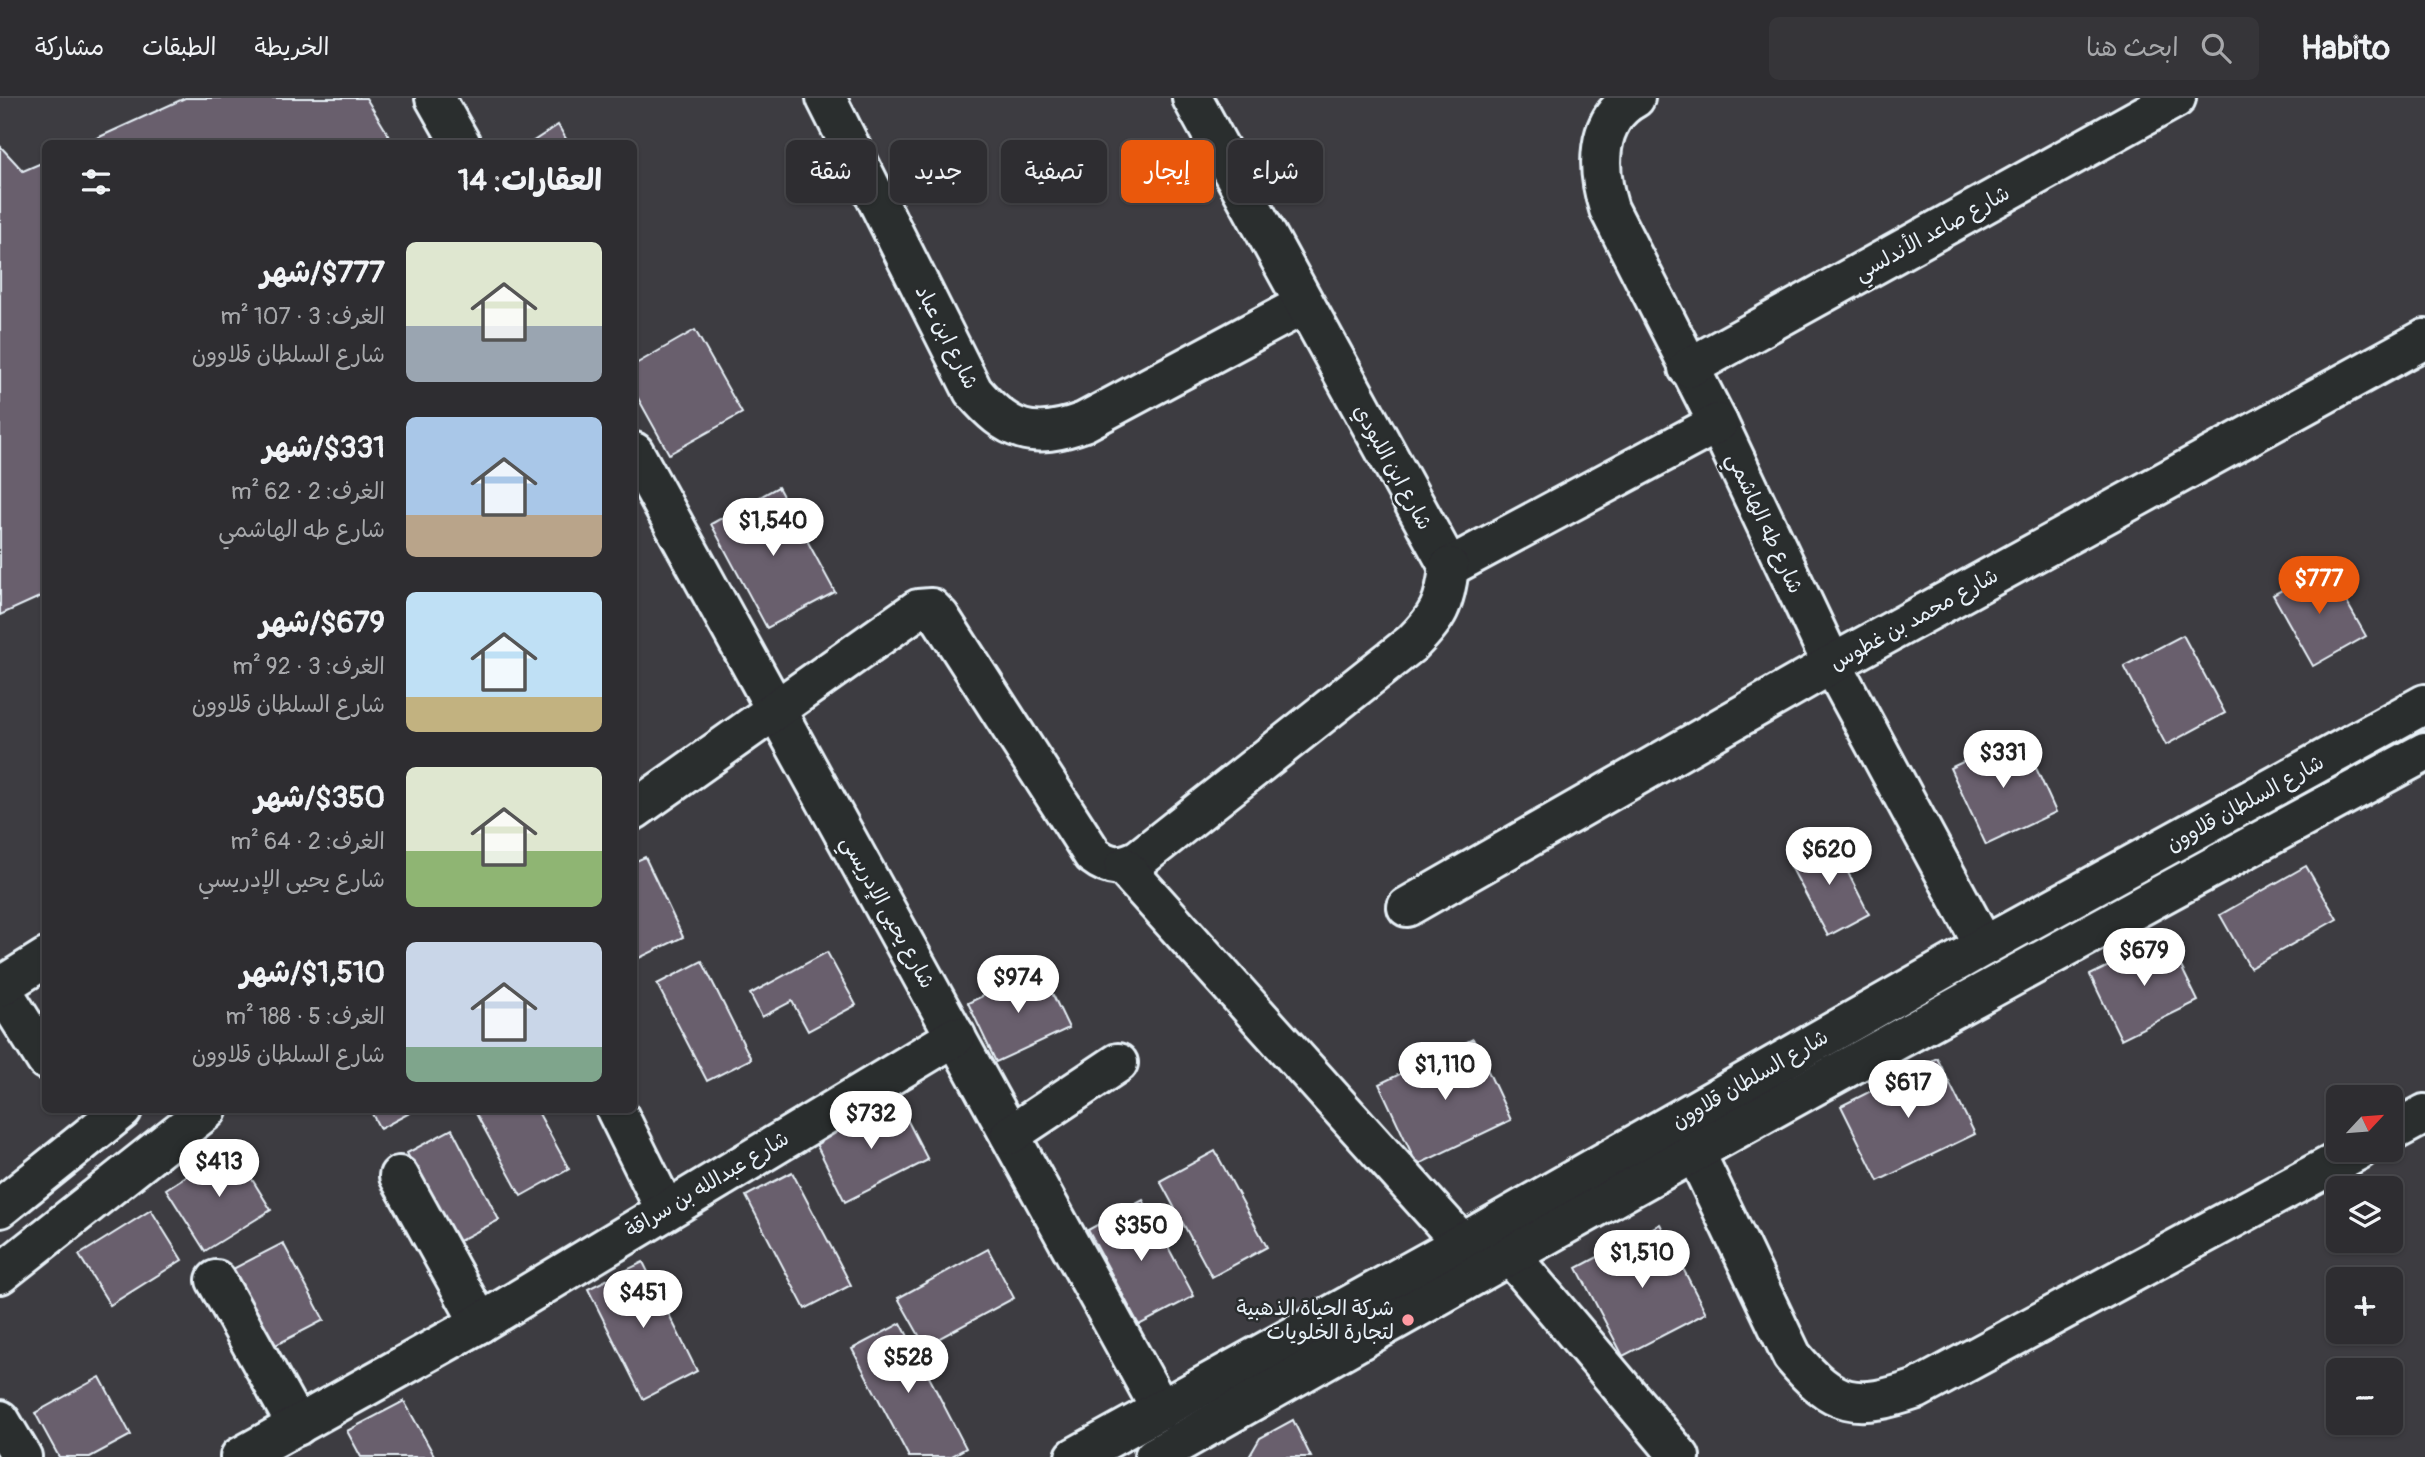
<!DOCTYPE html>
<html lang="ar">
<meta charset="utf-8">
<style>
:root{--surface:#2e2d31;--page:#363539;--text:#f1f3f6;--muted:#a7a8ab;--line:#49494d;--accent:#ea580c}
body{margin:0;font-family:Pangolin,"Playpen Sans Arabic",sans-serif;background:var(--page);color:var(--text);direction:rtl;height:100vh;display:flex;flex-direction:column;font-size:26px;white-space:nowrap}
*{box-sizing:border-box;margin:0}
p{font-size:23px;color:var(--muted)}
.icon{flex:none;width:38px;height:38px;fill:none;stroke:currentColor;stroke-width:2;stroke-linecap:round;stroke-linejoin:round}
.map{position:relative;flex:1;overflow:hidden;direction:ltr}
.drawer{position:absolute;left:42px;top:42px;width:595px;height:973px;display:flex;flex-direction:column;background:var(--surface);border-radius:10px;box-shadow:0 2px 5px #0004,0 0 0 2px var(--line);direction:rtl}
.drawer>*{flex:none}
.guide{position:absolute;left:658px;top:42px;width:665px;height:63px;direction:rtl;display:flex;gap:14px}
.needle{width:46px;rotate:64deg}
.tools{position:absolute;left:2326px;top:987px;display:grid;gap:14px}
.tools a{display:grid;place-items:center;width:77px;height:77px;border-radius:10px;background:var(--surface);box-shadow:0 2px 5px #0004,0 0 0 2px var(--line);font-size:35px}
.price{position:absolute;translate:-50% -60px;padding:0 16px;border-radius:24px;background:#fff;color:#222;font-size:23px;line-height:46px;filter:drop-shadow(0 2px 4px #0008)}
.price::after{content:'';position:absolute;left:50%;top:42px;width:21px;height:16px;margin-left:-10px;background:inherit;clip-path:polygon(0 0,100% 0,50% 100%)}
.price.current{background:var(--accent);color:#fff}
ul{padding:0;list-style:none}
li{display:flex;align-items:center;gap:21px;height:175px;padding:0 35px}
li span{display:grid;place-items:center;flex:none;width:196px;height:140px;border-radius:10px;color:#555}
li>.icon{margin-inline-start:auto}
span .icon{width:84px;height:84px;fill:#fffc;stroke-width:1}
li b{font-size:30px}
h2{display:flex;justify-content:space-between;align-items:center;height:84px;padding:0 35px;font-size:30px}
.chip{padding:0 24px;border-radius:10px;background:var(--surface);box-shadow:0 2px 5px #0004,0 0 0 2px var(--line);font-size:24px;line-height:63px}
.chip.current{background:var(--accent);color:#fff}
header{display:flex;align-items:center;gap:42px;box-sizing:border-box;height:98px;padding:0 35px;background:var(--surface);border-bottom:2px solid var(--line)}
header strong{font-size:33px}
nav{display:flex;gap:38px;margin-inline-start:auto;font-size:24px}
.search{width:490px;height:63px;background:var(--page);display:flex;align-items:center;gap:18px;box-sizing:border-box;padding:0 24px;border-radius:10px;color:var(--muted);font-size:26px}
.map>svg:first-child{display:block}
</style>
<header>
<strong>Habito</strong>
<div class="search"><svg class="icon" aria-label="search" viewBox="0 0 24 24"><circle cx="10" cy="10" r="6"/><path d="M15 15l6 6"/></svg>ابحث هنا</div>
<nav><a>الخريطة</a><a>الطبقات</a><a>مشاركة</a></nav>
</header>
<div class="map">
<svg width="2425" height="1359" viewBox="0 0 2425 1359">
<rect width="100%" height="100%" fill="#3d3c41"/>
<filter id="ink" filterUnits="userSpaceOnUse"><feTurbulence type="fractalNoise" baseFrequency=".0143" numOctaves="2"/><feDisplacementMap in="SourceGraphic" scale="14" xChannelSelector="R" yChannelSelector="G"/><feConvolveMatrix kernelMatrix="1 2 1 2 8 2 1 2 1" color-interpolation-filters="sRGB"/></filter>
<g filter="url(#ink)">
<g fill="#695e6d" stroke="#e8f1f8" stroke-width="2">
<polygon points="185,0 366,0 394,46 84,46"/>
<polygon points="558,27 569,46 529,46"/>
<polygon points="0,48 23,73 46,63 46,496 0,517"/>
<polygon points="695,232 742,315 669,356 634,293 634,267"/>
<polygon points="778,389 835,494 767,530 711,426"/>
<polygon points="2326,468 2366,538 2313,568 2273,497"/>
<polygon points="2183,537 2225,615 2166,647 2124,568"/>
<polygon points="2021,637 2056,714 1986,747 1950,670"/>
<polygon points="1831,741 1869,816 1828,838 1788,763"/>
<polygon points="645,759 683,839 637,861 634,855 634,764"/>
<polygon points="2306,768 2337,821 2250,870 2220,817"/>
<polygon points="2167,840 2198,903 2121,941 2090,877"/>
<polygon points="827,854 856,907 808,933 792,903 762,919 750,896"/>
<polygon points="702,863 751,961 707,983 657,886"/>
<polygon points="1040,870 1069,930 996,964 968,905"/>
<polygon points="1473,941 1511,1022 1417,1067 1379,986"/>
<polygon points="1937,960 1975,1036 1878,1083 1841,1008"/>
<polygon points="897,1002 928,1062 845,1104 815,1044"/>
<polygon points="370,1012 415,1012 380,1031"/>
<polygon points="474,1012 537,1012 569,1071 521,1098"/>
<polygon points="452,1031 499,1122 453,1146 407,1055"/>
<polygon points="232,1049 271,1112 205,1153 166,1091"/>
<polygon points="1215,1053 1267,1149 1212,1179 1160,1083"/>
<polygon points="792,1074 851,1187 805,1211 746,1098"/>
<polygon points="1143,1102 1194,1198 1139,1227 1088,1132"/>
<polygon points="151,1112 182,1162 110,1207 79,1157"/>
<polygon points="1660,1126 1706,1215 1623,1258 1577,1170"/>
<polygon points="283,1145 324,1222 272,1249 231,1172"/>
<polygon points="988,1151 1014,1200 925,1248 898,1200"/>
<polygon points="643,1164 697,1273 643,1301 588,1191"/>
<polygon points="901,1225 966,1350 950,1359 909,1359 852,1251"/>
<polygon points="100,1279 131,1337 90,1359 59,1359 35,1315"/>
<polygon points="404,1303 435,1359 361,1359 347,1333"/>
<polygon points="1293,1322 1311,1359 1249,1359 1260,1340"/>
</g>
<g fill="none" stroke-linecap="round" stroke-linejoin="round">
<g stroke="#e8f1f8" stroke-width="44">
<g id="minor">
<polyline points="435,0 461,46"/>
<path d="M826 0 973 293C1008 334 1032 343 1084 324L1303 207"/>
<polyline points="1192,0 1449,469"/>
<path d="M1635 0C1594 22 1597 73 1609 111L1718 325 1832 566 1984 848"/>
<polyline points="1688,270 2176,0"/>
<polyline points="634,354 1161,1312"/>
<polyline points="1449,469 1718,325"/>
<path d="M634 712 918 511 931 510 940 519 1093 757C1110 770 1121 770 1139 761L1412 545C1438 519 1445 506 1449 469"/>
<polyline points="1124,769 1462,1145"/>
<polyline points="1407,809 1832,566 2425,241"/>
<polyline points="0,889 46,962"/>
<polyline points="0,889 46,860"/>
<polyline points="616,1012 665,1111"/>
<polyline points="2390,1035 2425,1016"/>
<polyline points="1010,1037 1118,965"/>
<path d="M1695 1054 1792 1258C1835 1309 1855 1312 1917 1291L2359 1052"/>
<polyline points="399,1078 480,1225"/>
<polyline points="0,1110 122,1012"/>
<polyline points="1509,1156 1680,1359"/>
<polyline points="0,1176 207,1012"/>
<polyline points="216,1182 297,1328"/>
<polyline points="0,1322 22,1359"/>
<polyline points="240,1359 480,1225 956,938"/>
<polyline points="1075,1359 1462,1145 1984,848 2425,606"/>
<path d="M1154 1359C1575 1119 1998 884 2425 654"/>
</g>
</g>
<use href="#minor" stroke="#2a2d2e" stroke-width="38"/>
</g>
</g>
<circle fill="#ff9aa2" stroke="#2a2d2e" stroke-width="2.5" cx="1408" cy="1222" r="7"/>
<g text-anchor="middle" stroke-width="5" stroke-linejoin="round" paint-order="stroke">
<g font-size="21" fill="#e8f1f8" stroke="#2a2d2e">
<text transform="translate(1932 135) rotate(-29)" y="7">شارع صاعد الأندلسي</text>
<text transform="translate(947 239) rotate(63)" y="7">شارع ابن عباد</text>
<text transform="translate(1393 369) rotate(61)" y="7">شارع ابن اللبودي</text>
<text transform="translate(1765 425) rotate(65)" y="7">شارع طه الهاشمي</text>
<text transform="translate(1914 521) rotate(-29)" y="7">شارع محمد بن غطوس</text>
<text transform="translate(2245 705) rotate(-29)" y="7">شارع السلطان قلاوون</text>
<text transform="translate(888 814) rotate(61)" y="7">شارع يحيى الإدريسي</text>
<text transform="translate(1750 981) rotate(-30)" y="7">شارع السلطان قلاوون</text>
<text transform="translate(707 1086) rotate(-31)" y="7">شارع عبدالله بن سراقة</text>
</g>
<g font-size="21" fill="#e8f1f8" stroke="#2a2d2e" text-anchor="end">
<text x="1394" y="1217">شركة الحياة الذهبية<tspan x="1394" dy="24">لتجارة الخلويات</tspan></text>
</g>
</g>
</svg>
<div class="tools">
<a><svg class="needle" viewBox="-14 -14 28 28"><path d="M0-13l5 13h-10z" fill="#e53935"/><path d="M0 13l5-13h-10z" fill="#a7a8ab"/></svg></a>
<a><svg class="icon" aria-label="layers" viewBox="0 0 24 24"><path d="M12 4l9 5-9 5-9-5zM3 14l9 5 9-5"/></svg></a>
<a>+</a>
<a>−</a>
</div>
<b class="price" style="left:773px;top:460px">$1,540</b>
<b class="price current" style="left:2319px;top:518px">$777</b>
<b class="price" style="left:2003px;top:692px">$331</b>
<b class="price" style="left:1829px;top:789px">$620</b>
<b class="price" style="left:2144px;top:890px">$679</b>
<b class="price" style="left:1018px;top:917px">$974</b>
<b class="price" style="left:1445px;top:1004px">$1,110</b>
<b class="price" style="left:1908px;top:1022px">$617</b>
<b class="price" style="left:871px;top:1053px">$732</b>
<b class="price" style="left:219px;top:1101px">$413</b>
<b class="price" style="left:1141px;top:1165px">$350</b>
<b class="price" style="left:1642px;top:1192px">$1,510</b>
<b class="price" style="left:643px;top:1232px">$451</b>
<b class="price" style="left:908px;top:1297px">$528</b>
<div class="guide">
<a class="chip">شراء</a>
<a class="chip current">إيجار</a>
<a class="chip">تصفية</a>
<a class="chip">جديد</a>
<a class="chip">شقة</a>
</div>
<section class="drawer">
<h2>العقارات: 14<svg class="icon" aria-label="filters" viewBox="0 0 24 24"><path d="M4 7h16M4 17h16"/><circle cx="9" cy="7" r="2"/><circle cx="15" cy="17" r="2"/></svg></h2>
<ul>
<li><span style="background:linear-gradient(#dfe7d0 60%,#9aa5b1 0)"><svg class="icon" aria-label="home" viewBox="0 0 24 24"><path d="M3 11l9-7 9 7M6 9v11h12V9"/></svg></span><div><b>$777/شهر</b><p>الغرف: 3 · 107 m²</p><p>شارع السلطان قلاوون</p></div></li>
<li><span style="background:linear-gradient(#a9c7e8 70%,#b9a48a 0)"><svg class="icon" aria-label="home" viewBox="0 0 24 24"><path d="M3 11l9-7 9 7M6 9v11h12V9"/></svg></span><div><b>$331/شهر</b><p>الغرف: 2 · 62 m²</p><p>شارع طه الهاشمي</p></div></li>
<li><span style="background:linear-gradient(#bfe0f5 75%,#c2b280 0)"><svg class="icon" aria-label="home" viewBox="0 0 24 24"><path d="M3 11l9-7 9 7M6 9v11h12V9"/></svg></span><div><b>$679/شهر</b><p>الغرف: 3 · 92 m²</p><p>شارع السلطان قلاوون</p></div></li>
<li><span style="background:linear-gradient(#dfe7d0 60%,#8fb573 0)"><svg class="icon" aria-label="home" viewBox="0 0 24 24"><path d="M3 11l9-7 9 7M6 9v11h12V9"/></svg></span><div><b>$350/شهر</b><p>الغرف: 2 · 64 m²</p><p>شارع يحيى الإدريسي</p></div></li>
<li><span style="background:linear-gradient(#c9d6e8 75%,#7fa58c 0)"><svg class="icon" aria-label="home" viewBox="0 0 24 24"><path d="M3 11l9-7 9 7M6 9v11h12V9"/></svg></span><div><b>$1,510/شهر</b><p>الغرف: 5 · 188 m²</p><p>شارع السلطان قلاوون</p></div></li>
</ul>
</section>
</div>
